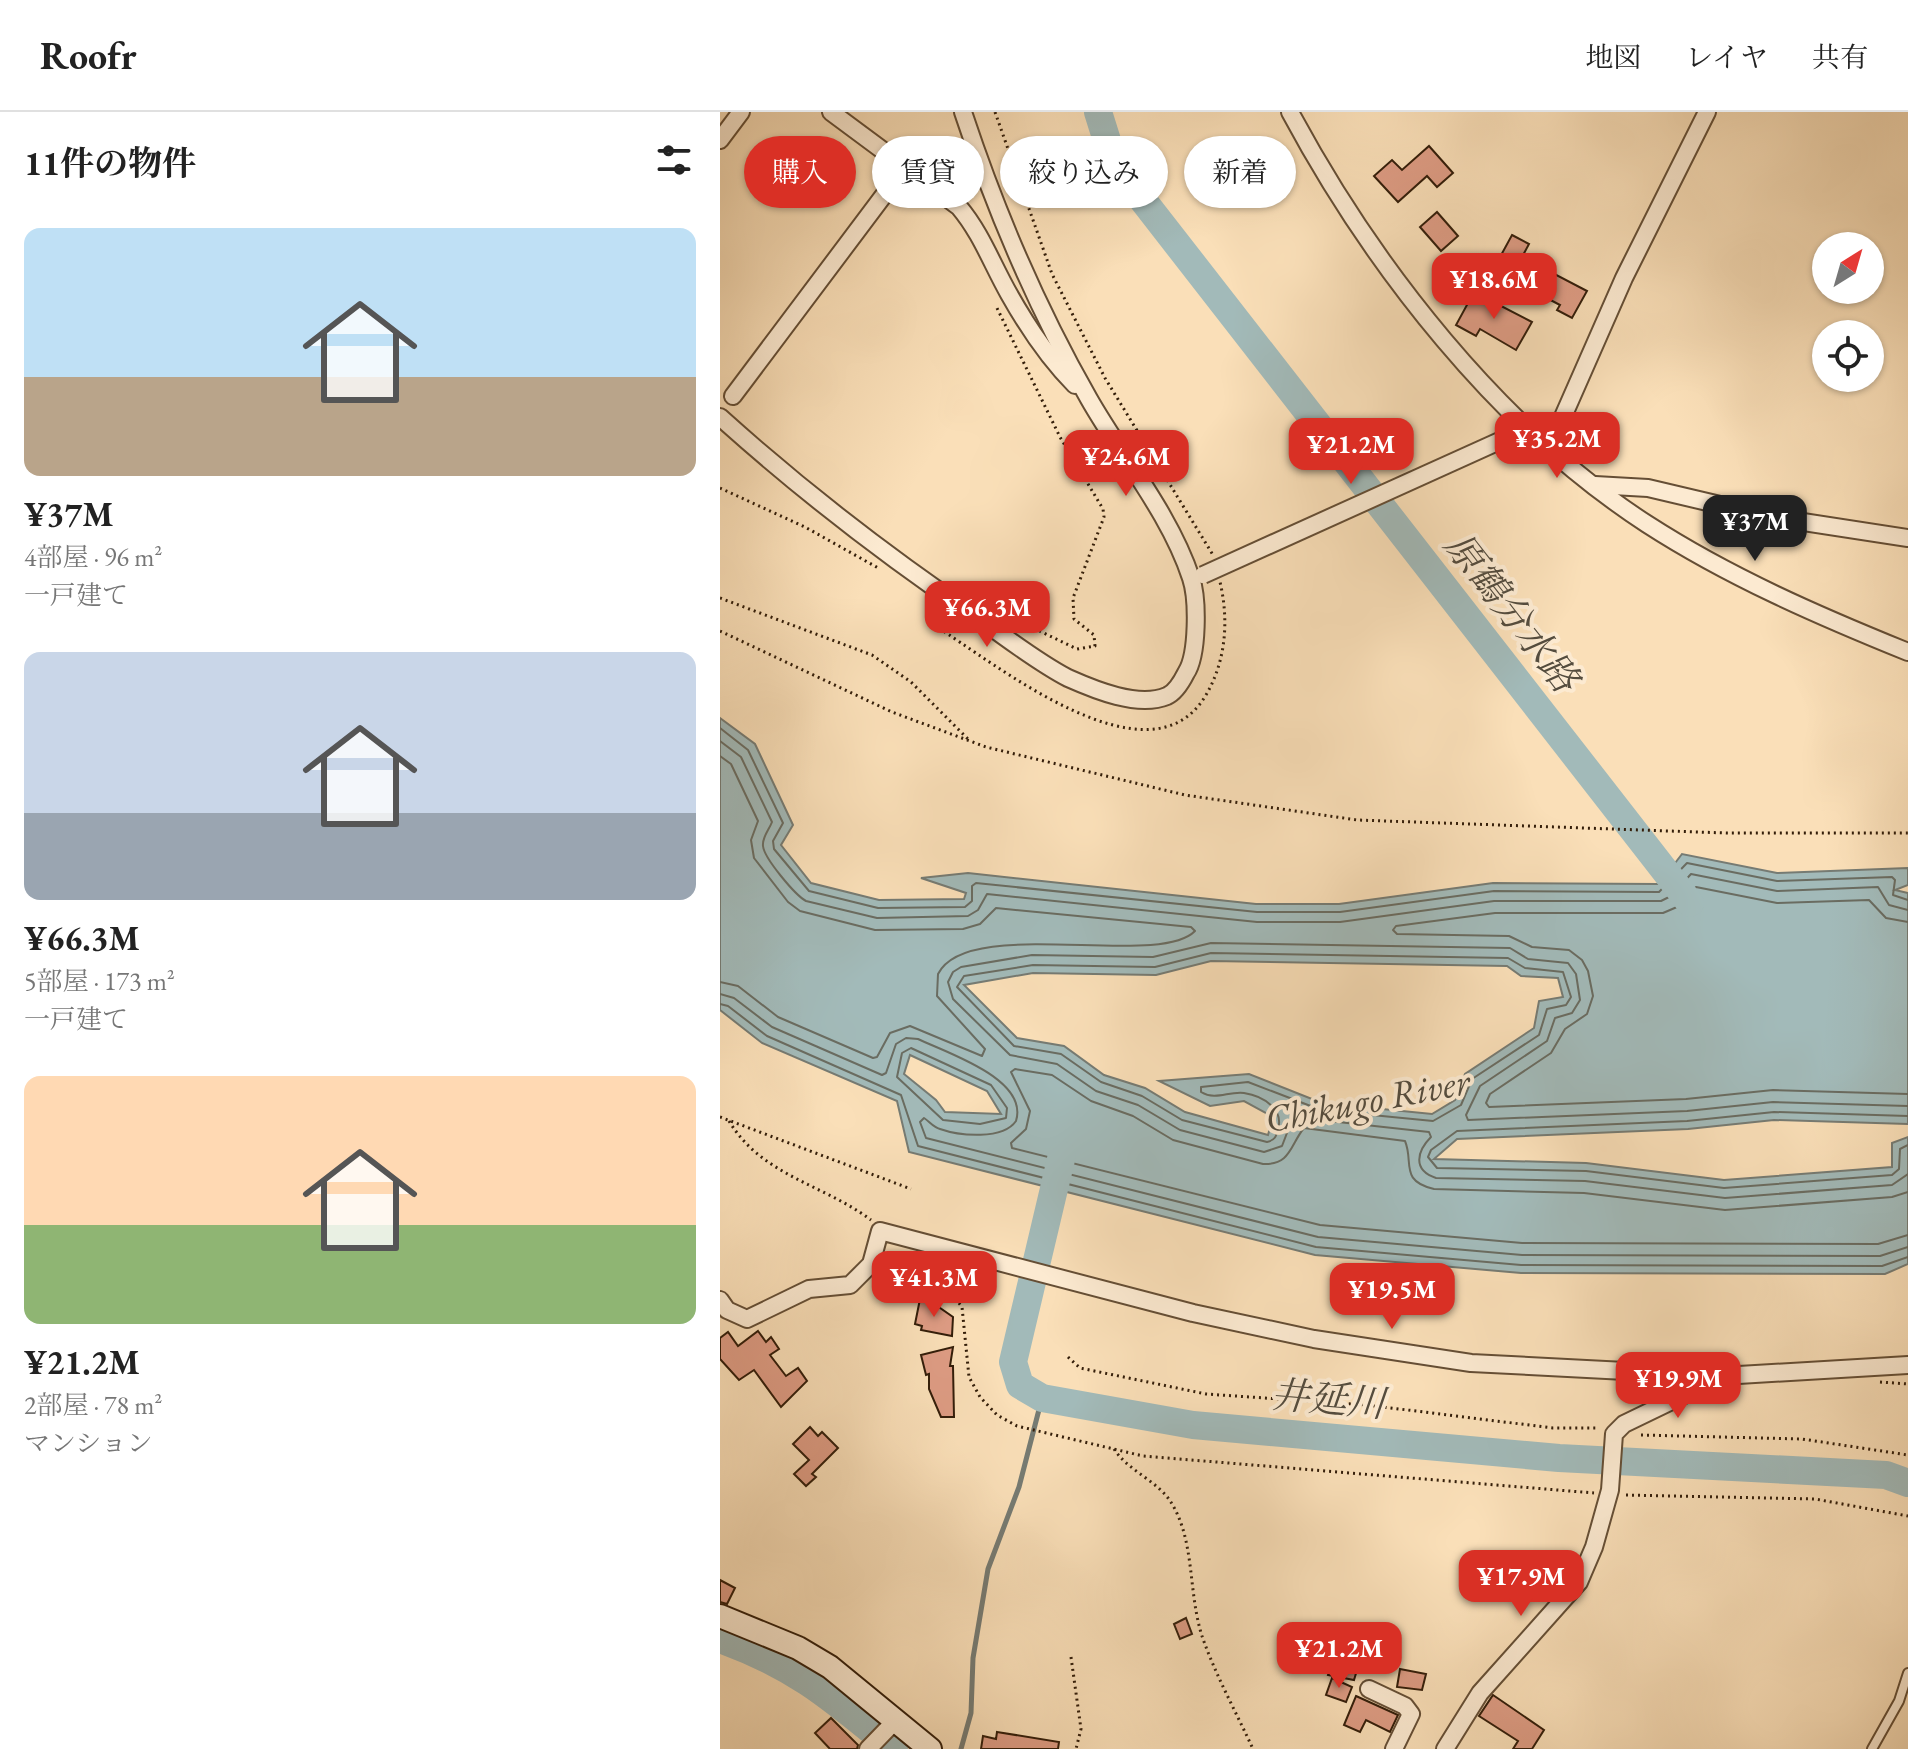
<!DOCTYPE html>
<html lang="ja">
<meta charset="utf-8">
<style>
:root{--surface:#fff;--page:#f6f6f6;--text:#222;--muted:#767676;--line:#e0e0e0;--accent:#d93025}
body{margin:0;font-family:"EB Garamond","Noto Serif JP",serif;background:var(--page);color:var(--text);height:100vh;display:flex;flex-direction:column;font-size:30px;white-space:nowrap}
*{box-sizing:border-box;margin:0}
p{font-size:26px;color:var(--muted)}
.icon{flex:none;width:44px;height:44px;fill:none;stroke:currentColor;stroke-width:2;stroke-linecap:round;stroke-linejoin:round}
.map{position:relative;flex:1;overflow:hidden}
.side{display:flex;flex-direction:column;background:var(--surface);width:720px}
.side>*{flex:none}
.top-card{position:absolute;left:24px;top:24px;width:760px;height:72px;display:flex;gap:16px}
.needle{width:52px;rotate:37deg}
.fabs{position:absolute;left:1092px;top:120px;display:grid;gap:16px}
.fabs a{display:grid;place-items:center;width:72px;height:72px;border-radius:50%;background:var(--surface);box-shadow:0 2px 6px #0004;font-size:40px}
.price{position:absolute;translate:-50% -68px;padding:0 18px;border-radius:16px;background:var(--accent);color:#fff;font-size:26px;line-height:52px;filter:drop-shadow(0 2px 4px #0008)}
.price::after{content:'';position:absolute;left:50%;top:48px;width:24px;height:18px;margin-left:-12px;background:inherit;clip-path:polygon(0 0,100% 0,50% 100%)}
.price.active{background:#222;color:#fff}
ul{padding:0;list-style:none}
li{display:grid;align-content:center;gap:16px;height:424px;padding:0 24px}
li span{display:grid;place-items:center;height:248px;border-radius:16px;color:#555}
li>.icon{margin-inline-start:auto}
span .icon{width:144px;height:144px;fill:#fffc;stroke-width:1}
li b{font-size:34px}
h2{display:flex;justify-content:space-between;align-items:center;height:96px;padding:0 24px;font-size:34px}
.tag{padding:0 28px;border-radius:36px;background:var(--surface);box-shadow:0 2px 6px #0004;font-size:28px;line-height:72px}
.tag.active{background:var(--accent);color:#fff}
header{display:flex;align-items:center;gap:48px;box-sizing:border-box;height:112px;padding:0 40px;background:var(--surface);border-bottom:2px solid var(--line)}
header strong{font-size:38px}
nav{display:flex;gap:44px;margin-inline-start:auto;font-size:28px}
main{display:flex;flex:1;min-height:0}
.map>svg:first-child{display:block}
</style>
<header>
<strong>Roofr</strong>
<nav><a>地図</a><a>レイヤ</a><a>共有</a></nav>
</header>
<main>
<section class="side">
<h2>11件の物件<svg class="icon" aria-label="filters" viewBox="0 0 24 24"><path d="M4 7h16M4 17h16"/><circle cx="9" cy="7" r="2"/><circle cx="15" cy="17" r="2"/></svg></h2>
<ul>
<li><span style="background:linear-gradient(#bfe0f5 60%,#b9a48a 0)"><svg class="icon" aria-label="home" viewBox="0 0 24 24"><path d="M3 11l9-7 9 7M6 9v11h12V9"/></svg></span><div><b>¥37M</b><p>4部屋 · 96 m²</p><p>一戸建て</p></div></li>
<li><span style="background:linear-gradient(#c9d6e8 65%,#9aa5b1 0)"><svg class="icon" aria-label="home" viewBox="0 0 24 24"><path d="M3 11l9-7 9 7M6 9v11h12V9"/></svg></span><div><b>¥66.3M</b><p>5部屋 · 173 m²</p><p>一戸建て</p></div></li>
<li><span style="background:linear-gradient(#ffd9b3 60%,#8fb573 0)"><svg class="icon" aria-label="home" viewBox="0 0 24 24"><path d="M3 11l9-7 9 7M6 9v11h12V9"/></svg></span><div><b>¥21.2M</b><p>2部屋 · 78 m²</p><p>マンション</p></div></li>
</ul>
</section>
<div class="map">
<svg width="1188" height="1637" viewBox="0 0 1188 1637">
<rect width="100%" height="100%" fill="#fadfb8"/>
<filter id="stains"><feTurbulence type="fractalNoise" baseFrequency=".0025" numOctaves="4"/><feColorMatrix values="0 0 0 0 .2 0 0 0 0 .09 0 0 0 0 .02 0 0 0 .5 -.17"/></filter>
<radialGradient id="worn" r=".72"><stop offset=".6" stop-color="#630" stop-opacity="0"/><stop offset="1" stop-color="#630" stop-opacity=".3"/></radialGradient>
<path fill="#a2bab9" stroke="#767b73" stroke-width="2" fill-rule="evenodd" d="M0 606 35 632 73 713 61 733 91 771 159 788 244 787 246 781 201 766 248 761 536 792H619L773 771 939 772 962 742 1057 761 1188 756V773L1175 778 1188 781V1012L1054 1008 968 1017 737 1027 714 1047 866 1051 1004 1068 1172 1055V1031L1188 1025V1152L1165 1162 801 1161 595 1143 189 1040 177 989 42 931 0 898ZM491 849 787 854 801 864 838 866 843 885 819 889 814 916 745 962 735 988 712 1002 602 991 529 962 439 969 490 994 524 989 553 1005 548 1023 465 1000 425 976 384 963 344 934 297 926 244 873 313 861 436 863ZM190 943 267 979 281 1002 225 1000 216 988 184 962Z"/>
<g fill="none" stroke-linecap="round" stroke-linejoin="round">
<g stroke="#6a6c61" stroke-width="2">
<polyline points="0,616 28,638 63,711 53,729 54,737 89,779 158,796 245,795 252,789 252,774 256,771 537,800 620,800 774,779 939,780 967,751 1057,769 1172,765 1175,768 1173,783 1188,788"/>
<path d="M0 629 21 645 52 710C49 718 42 725 43 734 44 746 75 783 86 789L157 806 248 804 258 798 267 782 537 810H620L774 789H941L951 784 971 762 1057 779 1158 775 1169 793 1188 798"/>
<path d="M0 644 11 652 38 709 31 728 34 746 68 790 80 799 155 818 243 817 260 812 276 796 471 815 475 819C438 857 247 803 218 862L217 884 265 937 262 944 190 914 170 921 157 945 153 946 58 905 18 874 0 870"/>
<polyline points="1188,810 1166,806 1149,788 1057,791 976,775 957,795 943,801 775,801 676,814 673,818 677,822 789,824 812,835 849,838 862,848 868,859 873,884 867,902 845,917 831,941 770,982 766,991 769,995 966,987 1053,978 1188,982"/>
<path d="M491 841 788 846 805 856 843 860 851 885 846 893 827 897 819 923 752 967 741 993 713 1009 601 998 528 970 481 975V980C496 989 508 979 524 981 544 984 564 998 558 1017 556 1025 555 1028 547 1030L462 1008 422 984 381 970 341 942 294 934 237 875 244 864 313 853 435 855Z"/>
<path d="M0 882 14 886 52 915 162 963 166 961 176 932 186 926 198 927C227 941 309 967 296 1009 283 1028 240 1024 220 1017 213 1015 209 1009 204 1006L200 1010 206 1026 598 1125 802 1143 1160 1144 1188 1135"/>
<polyline points="0,892 8,894 47,924 181,983 198,1034 596,1135 801,1153 1162,1154 1188,1145"/>
<polygon points="191,936 271,973 287,996 286,1006 260,1012 223,1008 177,965 182,941"/>
<path d="M1188 994 1053 990 967 999 748 1008 746 1003 760 974 827 929 835 906 852 901 860 888 856 862 848 851 808 847 790 836 491 831 433 845 312 843 241 855 233 860 228 870 233 887 290 943 337 952 376 979 418 993 460 1018 544 1040 562 1034 575 1000 600 1008 709 1020 711 1025C697 1039 692 1058 716 1066L865 1069 1005 1086 1172 1073 1188 1062"/>
<polyline points="1188,1004 1054,1000 967,1009 737,1019 711,1038 708,1045 717,1056 866,1059 1004,1076 1172,1063 1179,1057 1180,1037 1188,1033"/>
<path d="M1188 1080 1172 1085 1005 1098 864 1081 714 1077C679 1069 694 1050 685 1029L584 1016C570 1033 571 1053 543 1052L453 1028 413 1004 371 989 332 963 295 957 291 960 310 999 306 1017 291 1031 292 1036 600 1113 802 1131 1158 1132 1188 1123"/>
</g>
<polyline stroke="#767b73" stroke-width="5" points="241,1637 251,1601 253,1546 268,1457 299,1375 322,1286"/>
<g stroke="#a2bab9" stroke-width="28">
<polyline points="378,0 394,51 970,791"/>
<polyline points="342,1043 293,1250 300,1273 322,1286 473,1313 839,1346 1166,1363 1188,1371"/>
<path d="M0 1527C76 1554 113 1587 174 1637"/>
</g>
</g>
<g fill="#de9c84" stroke="#331d09" stroke-width="2">
<polygon points="709,34 733,61 717,75 707,64 678,90 654,64 672,48 682,58"/>
<polygon points="717,100 738,124 721,139 700,115"/>
<polygon points="792,123 809,132 802,145 867,179 852,206 837,198 840,193 773,158"/>
<polygon points="754,180 812,210 796,238 760,217 756,224 736,213"/>
<polygon points="200,1187 210,1189 233,1205 232,1224 201,1218 202,1214 195,1212"/>
<polygon points="38,1219 46,1230 51,1225 59,1237 50,1243 66,1264 78,1256 87,1269 61,1295 34,1258 19,1268 0,1247 0,1226 8,1220 18,1234"/>
<polygon points="233,1235 230,1254 233,1254 234,1305 221,1305 209,1277 209,1262 206,1263 201,1243"/>
<polygon points="90,1315 98,1324 102,1320 118,1336 92,1362 96,1365 86,1374 74,1362 89,1348 73,1332"/>
<polygon points="0,1468 15,1476 7,1492 0,1490"/>
<polygon points="466,1506 472,1522 460,1527 454,1512"/>
<polygon points="616,1537 642,1541 634,1568 608,1563"/>
<polygon points="680,1557 706,1562 702,1578 677,1575"/>
<polygon points="612,1566 632,1575 626,1590 606,1583"/>
<polygon points="773,1583 824,1618 812,1637 793,1637 798,1629 759,1604"/>
<polygon points="636,1584 678,1603 670,1620 646,1608 640,1620 624,1613"/>
<polygon points="111,1606 138,1633 137,1637 110,1637 95,1621"/>
<polygon points="277,1620 339,1630 338,1637 261,1637 263,1624 276,1627"/>
</g>
<g fill="none" stroke-linecap="round" stroke-linejoin="round">
<g stroke="#654e35" stroke-width="12">
<polyline id="service" points="1152,1637 1179,1589 1188,1561"/>
</g>
<g stroke="#654e35" stroke-width="20">
<g id="minor">
<path d="M111 0 239 95C261 121 272 152 289 182 307 214 328 246 355 273"/>
<path d="M570 0C653 155 779 316 927 412 1009 465 1099 504 1188 540"/>
<polyline points="0,28 21,0"/>
<polyline points="13,284 185,55"/>
<path d="M0 305C81 378 168 445 258 506 287 526 317 550 348 566 375 578 418 596 447 584 456 580 462 569 466 561 478 543 478 487 471 466 450 402 402 345 369 287 317 196 276 100 243 0"/>
<polyline points="824,332 842,307 904,166 987,0"/>
<polyline points="875,373 928,376 1051,405 1188,426"/>
<polyline points="0,1188 7,1198 27,1207 89,1177 130,1173 151,1152 160,1119 473,1201 594,1227 751,1251 1002,1264 1188,1253"/>
<polyline points="649,1577 685,1594 691,1602 674,1637"/>
<polyline points="148,1637 176,1608"/>
<polyline points="725,1637 760,1581 859,1470 874,1435 890,1378 894,1322 904,1312 997,1267"/>
</g>
</g>
<g stroke="#331d09" stroke-width="26">
<polyline id="secondary" points="0,1504 78,1536 110,1555 210,1637"/>
</g>
<g stroke="#331d09" stroke-width="3" stroke-dasharray="2 4" stroke-linecap="butt">
<polyline points="275,0 332,162 385,266 493,443"/>
<polyline points="0,376 85,415 160,457"/>
<polyline points="0,486 152,543 191,570 249,628"/>
<polyline points="276,498 357,537 375,534 374,523 354,507 353,486 384,405 383,397 340,325 276,194"/>
<path d="M214 513C275 551 430 678 486 583 506 549 509 508 500 470"/>
<polyline points="0,519 172,600 266,635 465,683 637,708 1006,721 1188,721"/>
<polyline points="0,1005 191,1077"/>
<path d="M9 1009C42 1064 103 1072 151 1108"/>
<polyline points="168,1151 224,1172 242,1195 249,1265 260,1285 277,1303 297,1314 423,1344 874,1381"/>
<polyline points="348,1245 360,1256 486,1282 647,1293 833,1316 879,1316"/>
<polyline points="1160,1270 1188,1272"/>
<polyline points="921,1323 1082,1327 1188,1343"/>
<path d="M394 1337C409 1360 439 1369 452 1392 475 1430 468 1480 482 1524 495 1562 516 1600 533 1637"/>
<polyline points="906,1383 1095,1387 1188,1404"/>
<polyline points="351,1545 361,1617 356,1637"/>
</g>
<use href="#service" stroke="#fcead1" stroke-width="8"/>
<use href="#minor" stroke="#fcead1" stroke-width="16"/>
<use href="#secondary" stroke="#fcead1" stroke-width="22"/>
<g stroke="#654e35" stroke-width="20" stroke-linecap="butt">
<polyline id="minor-bridge" points="483,463 795,322"/>
</g>
<use href="#minor-bridge" stroke="#fcead1" stroke-width="16"/>
</g>
<g text-anchor="middle" stroke-width="8" stroke-linejoin="round" paint-order="stroke">
<g font-size="38" font-style="italic" fill="#544c3e" stroke="#fcead1">
<text transform="translate(792 500) rotate(52)" y="13">原鶴分水路</text>
<text transform="translate(647 988) rotate(-11)" y="13">Chikugo River</text>
<text transform="translate(608 1287) rotate(5)" y="13">井延川</text>
</g>
</g>
<rect width="100%" height="100%" filter="url(#stains)"/>
<rect width="100%" height="100%" fill="url(#worn)"/>
</svg>
<div class="fabs">
<a><svg class="needle" viewBox="-14 -14 28 28"><path d="M0-13l5 13h-10z" fill="#e53935"/><path d="M0 13l5-13h-10z" fill="#767676"/></svg></a>
<a><svg class="icon" aria-label="locate" viewBox="0 0 24 24"><circle cx="12" cy="12" r="6"/><path d="M12 2v4M12 18v4M2 12h4M18 12h4"/></svg></a>
</div>
<b class="price" style="left:774px;top:209px">¥18.6M</b>
<b class="price" style="left:837px;top:368px">¥35.2M</b>
<b class="price" style="left:631px;top:374px">¥21.2M</b>
<b class="price" style="left:406px;top:386px">¥24.6M</b>
<b class="price active" style="left:1035px;top:451px">¥37M</b>
<b class="price" style="left:267px;top:537px">¥66.3M</b>
<b class="price" style="left:214px;top:1207px">¥41.3M</b>
<b class="price" style="left:672px;top:1219px">¥19.5M</b>
<b class="price" style="left:958px;top:1308px">¥19.9M</b>
<b class="price" style="left:801px;top:1506px">¥17.9M</b>
<b class="price" style="left:619px;top:1578px">¥21.2M</b>
<div class="top-card">
<a class="tag active">購入</a>
<a class="tag">賃貸</a>
<a class="tag">絞り込み</a>
<a class="tag">新着</a>
</div>
</div>
</main>
